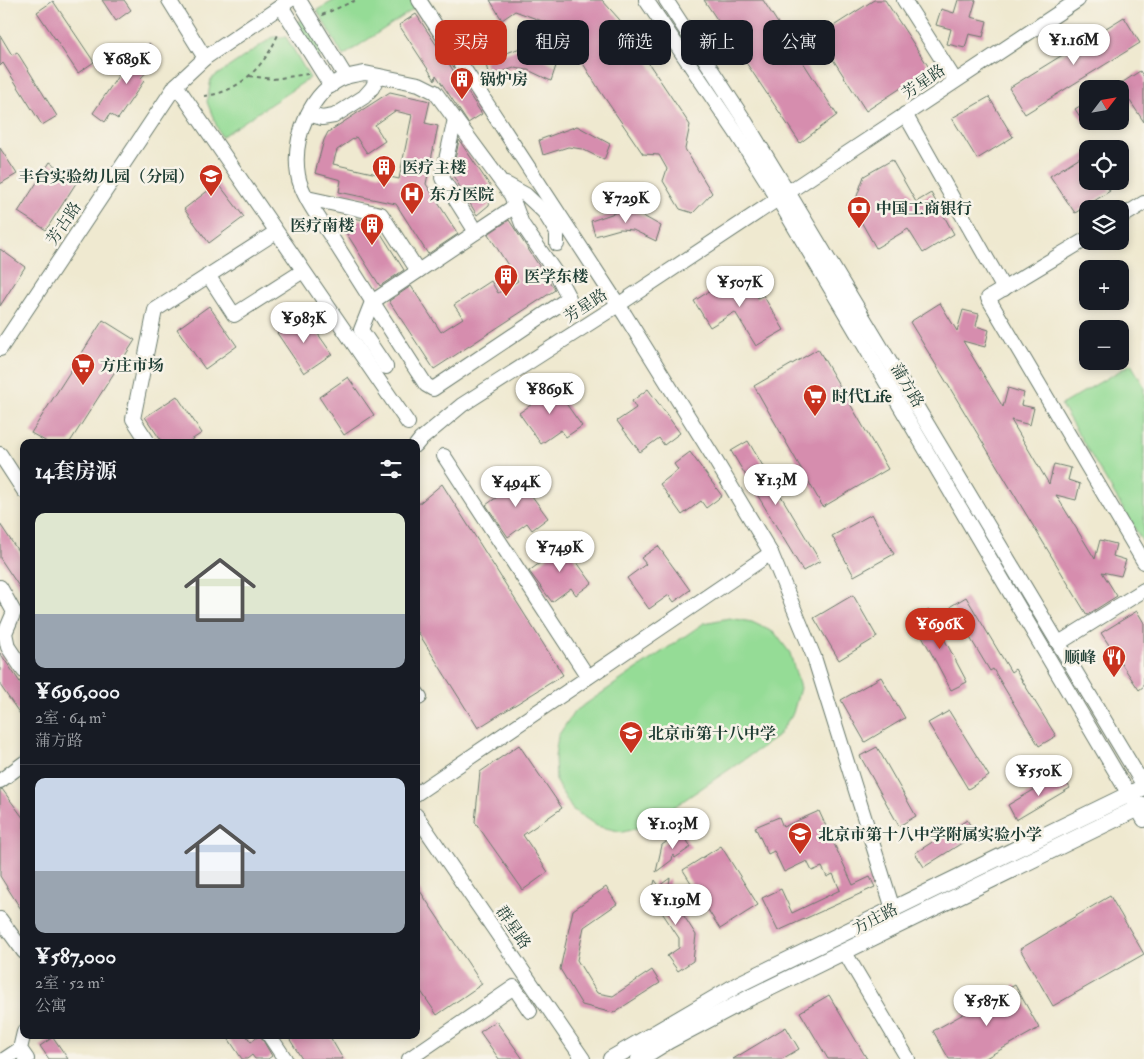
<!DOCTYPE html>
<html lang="zh">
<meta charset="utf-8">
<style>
:root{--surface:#171b24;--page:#20242c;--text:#f1f3f6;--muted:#9ea1a6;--line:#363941;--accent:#c8321e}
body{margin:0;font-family:"IM FELL Double Pica","Noto Serif SC",serif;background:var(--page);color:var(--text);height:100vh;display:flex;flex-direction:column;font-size:19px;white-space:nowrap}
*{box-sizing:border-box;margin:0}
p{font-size:16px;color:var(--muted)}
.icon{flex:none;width:28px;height:28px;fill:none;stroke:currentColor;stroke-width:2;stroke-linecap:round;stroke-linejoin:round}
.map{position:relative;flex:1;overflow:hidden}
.sheet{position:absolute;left:20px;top:439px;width:400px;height:600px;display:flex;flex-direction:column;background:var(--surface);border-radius:10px;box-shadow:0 2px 8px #0003}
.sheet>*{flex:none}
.guide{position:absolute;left:435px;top:20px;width:475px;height:45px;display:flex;gap:10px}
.needle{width:32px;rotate:59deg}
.fabs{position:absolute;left:1079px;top:80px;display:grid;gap:10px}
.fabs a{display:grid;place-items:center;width:50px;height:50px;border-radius:10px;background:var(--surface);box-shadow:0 2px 8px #0003;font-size:25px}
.price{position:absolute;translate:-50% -42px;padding:0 11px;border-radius:18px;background:#fff;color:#222;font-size:16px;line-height:32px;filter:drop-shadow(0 1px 2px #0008)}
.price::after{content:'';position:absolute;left:50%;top:30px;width:15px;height:11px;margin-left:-8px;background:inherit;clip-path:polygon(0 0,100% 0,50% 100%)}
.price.current{background:var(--accent);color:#fff}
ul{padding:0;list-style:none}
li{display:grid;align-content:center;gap:10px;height:265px;padding:0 15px}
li+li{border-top:1px solid var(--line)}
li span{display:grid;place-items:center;height:155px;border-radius:10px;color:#555}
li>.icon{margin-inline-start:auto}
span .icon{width:90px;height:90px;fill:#fffc;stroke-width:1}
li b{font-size:21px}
h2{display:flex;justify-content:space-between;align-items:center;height:60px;padding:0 15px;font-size:21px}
.pill{padding:0 18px;border-radius:10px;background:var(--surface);box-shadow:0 2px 8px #0003;font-size:18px;line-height:45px}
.pill.current{background:var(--accent);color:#fff}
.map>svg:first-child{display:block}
</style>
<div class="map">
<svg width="1144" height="1059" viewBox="0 0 1144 1059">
<rect width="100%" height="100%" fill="#f7f3e8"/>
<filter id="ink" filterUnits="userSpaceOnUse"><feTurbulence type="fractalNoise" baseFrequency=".02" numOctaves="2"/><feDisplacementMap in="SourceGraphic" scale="10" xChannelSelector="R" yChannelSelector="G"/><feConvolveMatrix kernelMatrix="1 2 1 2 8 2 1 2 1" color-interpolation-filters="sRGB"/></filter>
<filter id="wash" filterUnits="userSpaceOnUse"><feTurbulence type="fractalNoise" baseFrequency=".0096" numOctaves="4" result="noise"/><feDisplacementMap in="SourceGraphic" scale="20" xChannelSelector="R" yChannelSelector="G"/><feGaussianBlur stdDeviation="1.12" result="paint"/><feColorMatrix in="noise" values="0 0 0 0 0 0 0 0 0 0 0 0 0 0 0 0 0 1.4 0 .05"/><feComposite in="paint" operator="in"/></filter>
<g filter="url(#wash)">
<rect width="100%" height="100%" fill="#efe9d0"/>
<g fill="#95dc96" stroke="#5a8c65">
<polygon points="335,0 413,0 417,7 343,56 317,10"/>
<polygon points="305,18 327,53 318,58 296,23"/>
<polygon points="273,37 286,37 310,78 221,137 207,102 211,79"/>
<polygon points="1131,364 1144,386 1144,544 1061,405"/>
<polygon points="729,618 752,622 775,633 790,653 800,688 793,713 777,737 646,826 623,832 597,826 572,809 556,782 555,757 558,736 574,712 704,623"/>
</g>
<g id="blocks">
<g fill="#d68dae" fill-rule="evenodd">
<polygon points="102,0 124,0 131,10 116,21"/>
<polygon points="490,0 602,0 619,19 690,125 685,149 712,193 693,213 680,209 663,181 667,169 659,155 643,154 600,91 561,28 515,11 502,20"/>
<polygon points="704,0 763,0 837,115 800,143"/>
<polygon points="874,0 885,0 930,69 866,111 818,36"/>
<polygon points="958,0 976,0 971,17 987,21 983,37 969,34 965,48 947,44 951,29 936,25 941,9 954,13"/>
<polygon points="53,1 94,62 78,73 37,12"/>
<polygon points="416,14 482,114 468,123 436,75 435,80 399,25"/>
<polygon points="1124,17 1140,43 1025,114 1009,88"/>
<polygon points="0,35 12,55 17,52 57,116 42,125 3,63 0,66"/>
<polygon points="149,43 161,56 141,78 144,81 118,119 110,114 105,122 93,113 124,67 126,68"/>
<polygon points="523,47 556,66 551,81 528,70 514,68 489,76 485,61"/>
<polygon points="1140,71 1144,77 1144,122 1130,101 1120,107 1120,84"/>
<path d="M390 92 430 101 425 123 438 126 426 184 458 234 428 254 396 204 339 192 341 180 315 173 324 140 328 132ZM395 111 412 115 399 179 333 164 337 150 356 137 367 153 385 141 375 125Z"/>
<polygon points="989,97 1013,137 977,159 952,118"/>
<polygon points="1088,101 1088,129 1075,109"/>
<polygon points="577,126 610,144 604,160 582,149 568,147 543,155 539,140"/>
<polygon points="459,140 493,190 489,205 477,215 452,174"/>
<polygon points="0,148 17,174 0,184"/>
<polygon points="1088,152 1088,181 1104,181 1110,191 1075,213 1050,176"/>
<polygon points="892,160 916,202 931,193 954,234 923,253 908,229 876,248 855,211 856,199 864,176"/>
<polygon points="50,162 78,180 46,230 18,212"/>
<polygon points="218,183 244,217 209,243 184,209"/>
<polygon points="629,208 661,226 656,241 633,230 620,229 595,236 591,221"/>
<polygon points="344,217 373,221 404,270 380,286 338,220"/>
<polygon points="509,220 555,290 434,369 389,301 411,286 441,332 463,318 454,305 491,281 498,293 518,281 488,234"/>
<polygon points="0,249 25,267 0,306"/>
<polygon points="741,271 758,298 763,295 784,330 756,346 735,312 710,327 694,301"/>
<polygon points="940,303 957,331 963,310 979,314 976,326 989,330 985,347 963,341 1003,407 1008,388 1024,393 1021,405 1034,408 1030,425 1011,420 1049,484 1054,464 1071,468 1068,480 1080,484 1076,500 1056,495 1095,559 1100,540 1116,544 1113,556 1126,560 1121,576 1102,572 1117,596 1087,615 910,322"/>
<polygon points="209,306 237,346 205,369 177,329"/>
<polygon points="304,314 332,354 304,373 277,333"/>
<polygon points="103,320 135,340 70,442 47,442 31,433"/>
<polygon points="818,349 888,469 823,507 754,386"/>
<polygon points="348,377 374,415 344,435 319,397"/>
<polygon points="550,381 582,426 566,437 561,430 541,444 519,413 538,400 533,393"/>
<polygon points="648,389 680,433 664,445 659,438 640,452 617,421 636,408 632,401"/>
<polygon points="177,396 202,433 188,442 162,442 145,417"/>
<polygon points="748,441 820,561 803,571 731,451"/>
<polygon points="690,452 722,496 706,508 701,501 682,515 660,484 678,470 674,464"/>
<polygon points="516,474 548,518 532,530 527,523 508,537 486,505 504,492 500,486"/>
<polygon points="442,484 563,675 478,728 416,629 416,506"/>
<polygon points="872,514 894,554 854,576 832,536"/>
<polygon points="0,524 24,560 24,594 0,558"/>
<polygon points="560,539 592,583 576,595 571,588 552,602 529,571 548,557 544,551"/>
<polygon points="658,546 690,590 674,602 669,595 649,609 627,578 646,564 641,558"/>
<polygon points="853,595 877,637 839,660 814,618"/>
<polygon points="966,597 1011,672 1015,669 1056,736 1039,746 993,669 990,671 951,606"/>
<polygon points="929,610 967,682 951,690 913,619"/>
<polygon points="1137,611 1144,623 1144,686 1139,690 1101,633"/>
<polygon points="0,653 24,688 24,720 0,685"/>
<polygon points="881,677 905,718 865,742 841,700"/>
<polygon points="949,711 989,776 968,789 928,723"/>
<polygon points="519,745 562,808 523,835 548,872 523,890 475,822 480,772"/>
<polygon points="877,747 916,816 899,826 860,756"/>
<polygon points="1061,774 1070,788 1016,820 1008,805"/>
<polygon points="2,789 24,819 24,914 0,876 0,790"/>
<polygon points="819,811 853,885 870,877 875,887 778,931 762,898 781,889 792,913 840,890 833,874 827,877 822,867 812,871 807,861 784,872 774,851 768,854 755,827 779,817 783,827"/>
<polygon points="967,820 976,834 924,867 915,853"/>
<polygon points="681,831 691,847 675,858 673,855 672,860 656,872 662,845"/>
<polygon points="721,846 758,905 720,929 683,870"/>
<polygon points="670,878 668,891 696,935 693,961 678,971 667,956 679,948 679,938 651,896 655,880 659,886"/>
<polygon points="416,885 482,984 437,1015 416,984 421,981 416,974"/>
<polygon points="606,887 617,904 584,927 577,960 597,993 613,996 652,970 660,983 613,1013 582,1005 560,969 573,910"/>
<polygon points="1110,896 1144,954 1053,1006 1020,949"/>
<polygon points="1015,985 1039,1028 984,1059 949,1059 933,1031"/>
<polygon points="829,995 867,1059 828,1059 800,1012"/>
<polygon points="496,1021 523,1059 499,1059 480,1032"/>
<polygon points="786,1027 799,1049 782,1059 733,1059"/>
<polygon points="226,1035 246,1035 251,1042 260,1035 272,1056 268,1059 255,1059 252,1055 247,1059 242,1059"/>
<polygon points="287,1035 329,1035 343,1059 302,1059"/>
<polygon points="53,1037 68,1059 49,1059 40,1046"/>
</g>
</g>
</g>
<g filter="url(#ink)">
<use href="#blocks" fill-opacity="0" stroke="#68796b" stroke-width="1"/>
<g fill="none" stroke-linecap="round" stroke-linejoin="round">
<g stroke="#68796b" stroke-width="16">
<g id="minor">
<polyline points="169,0 205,58"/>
<polyline points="299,0 346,77"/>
<polyline points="419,0 625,315 714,458 771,553 814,657 893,909"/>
<polyline points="646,0 735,131 778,199 1144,820"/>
<polyline points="666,0 745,121 788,192 1144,786"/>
<polyline points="904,0 955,80"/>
<polyline points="281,6 331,86"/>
<path d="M365 73 419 84 435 92 511 195 522 224 557 275 569 298 433 389 426 385C394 336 363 287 332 238 321 221 301 195 298 175 292 139 310 90 346 77 352 75 359 74 365 73Z"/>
<polyline points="176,85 408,423"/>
<polyline points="308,114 322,118 334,116 364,97 372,88 378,76"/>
<polyline points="905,114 1004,289"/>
<polyline points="455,119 442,178 476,232"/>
<polyline points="506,184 526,195 544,212 557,233 557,244"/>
<polyline points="307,198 381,214 418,271"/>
<polyline points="1120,218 1144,203"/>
<polyline points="1088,238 988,298 1144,562"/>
<polyline points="208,275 234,315 303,271"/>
<polyline points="0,349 176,85 205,58 290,0"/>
<polyline points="386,367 361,330 372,302 515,206"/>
<polyline points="148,442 133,419 155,310 276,232"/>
<polyline points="416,445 420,440 462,405 618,305 1078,0"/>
<polyline points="0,454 24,491"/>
<polyline points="444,456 588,677"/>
<polyline points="0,587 14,612 5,633 8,647 24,671"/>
<polyline points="1059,643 1144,590"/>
<polyline points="416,692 420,697 416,699"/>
<polyline points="0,781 24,763"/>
<polyline points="416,794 771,553"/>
<polyline points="416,815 583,1059"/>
<polyline points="0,919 24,952"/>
<polyline points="844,951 908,1059"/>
<polyline points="24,1032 20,1049 27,1059"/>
<polyline points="269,1035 285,1059"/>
<polyline points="5,1059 20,1049"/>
<polyline points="409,1059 514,987 530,1011"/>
</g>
</g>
<g stroke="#68796b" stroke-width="18">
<g id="major">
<polyline points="611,1059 741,983 1144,787"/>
<polyline points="639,1059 668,1041 749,998 1144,805"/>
</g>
</g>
<g stroke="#68796b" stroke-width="2" stroke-dasharray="4 4" stroke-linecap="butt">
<polyline points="322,15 356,0"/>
<polyline points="249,76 273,79 308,74"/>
<path d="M204 96C239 93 267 64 279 32"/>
</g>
<use href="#minor" stroke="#fff" stroke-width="14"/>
<use href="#major" stroke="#fff" stroke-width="16"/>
</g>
</g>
<defs>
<g id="building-pin" transform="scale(1.25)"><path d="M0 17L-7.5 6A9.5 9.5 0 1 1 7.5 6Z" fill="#c8321e" stroke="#f7f3e8"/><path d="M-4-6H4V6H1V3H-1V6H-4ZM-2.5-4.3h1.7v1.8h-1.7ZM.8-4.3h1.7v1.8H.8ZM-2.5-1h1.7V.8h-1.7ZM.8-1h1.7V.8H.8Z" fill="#fff"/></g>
<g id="school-pin" transform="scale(1.25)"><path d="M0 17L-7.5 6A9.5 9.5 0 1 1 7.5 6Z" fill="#c8321e" stroke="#f7f3e8"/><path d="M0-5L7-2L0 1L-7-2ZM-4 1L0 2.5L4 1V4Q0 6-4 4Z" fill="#fff"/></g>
<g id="hospital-pin" transform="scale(1.25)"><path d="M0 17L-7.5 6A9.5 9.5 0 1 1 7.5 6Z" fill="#c8321e" stroke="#f7f3e8"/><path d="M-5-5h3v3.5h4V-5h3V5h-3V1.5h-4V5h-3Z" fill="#fff"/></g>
<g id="bank-pin" transform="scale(1.25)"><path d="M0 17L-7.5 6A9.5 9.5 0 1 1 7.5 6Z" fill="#c8321e" stroke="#f7f3e8"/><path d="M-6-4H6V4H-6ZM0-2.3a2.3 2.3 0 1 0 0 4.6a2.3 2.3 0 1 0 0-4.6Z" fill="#fff"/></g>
<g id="supermarket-pin" transform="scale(1.25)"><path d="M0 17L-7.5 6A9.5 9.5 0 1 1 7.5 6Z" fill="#c8321e" stroke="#f7f3e8"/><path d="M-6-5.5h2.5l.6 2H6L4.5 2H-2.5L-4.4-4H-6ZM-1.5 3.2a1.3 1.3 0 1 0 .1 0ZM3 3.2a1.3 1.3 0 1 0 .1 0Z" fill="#fff"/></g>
<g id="restaurant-pin" transform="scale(1.25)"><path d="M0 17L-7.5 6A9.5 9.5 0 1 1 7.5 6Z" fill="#c8321e" stroke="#f7f3e8"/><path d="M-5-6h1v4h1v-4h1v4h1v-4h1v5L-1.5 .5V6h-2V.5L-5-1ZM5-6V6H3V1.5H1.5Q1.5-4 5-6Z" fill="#fff"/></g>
</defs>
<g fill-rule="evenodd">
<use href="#building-pin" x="462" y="79"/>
<use href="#building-pin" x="384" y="167"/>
<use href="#school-pin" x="211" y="176"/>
<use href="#hospital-pin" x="412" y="194"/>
<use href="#bank-pin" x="859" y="208"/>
<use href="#building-pin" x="372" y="225"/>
<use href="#building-pin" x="506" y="276"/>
<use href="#supermarket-pin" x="83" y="365"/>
<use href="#supermarket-pin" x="815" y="396"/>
<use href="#restaurant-pin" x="1114" y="657"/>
<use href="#school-pin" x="631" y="733"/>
<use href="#school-pin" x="800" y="834"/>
</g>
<g text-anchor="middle" stroke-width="5" stroke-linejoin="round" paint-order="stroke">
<g font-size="16" font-weight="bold" fill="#1f3d34" stroke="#f7f3e8" text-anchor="start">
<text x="480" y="85">锅炉房</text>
<text x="402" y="173">医疗主楼</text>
<text x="194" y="182" text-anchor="end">丰台实验幼儿园（分园）</text>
<text x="430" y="200">东方医院</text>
<text x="876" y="214">中国工商银行</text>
<text x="354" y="231" text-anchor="end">医疗南楼</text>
<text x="524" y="282">医学东楼</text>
<text x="100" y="371">方庄市场</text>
<text x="832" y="402">时代Life</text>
<text x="1096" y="663" text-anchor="end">顺峰</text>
<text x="648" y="739">北京市第十八中学</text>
<text x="818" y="840">北京市第十八中学附属实验小学</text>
</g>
<g font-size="16" fill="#1f3d34" stroke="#f7f3e8">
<text transform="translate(923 81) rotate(-34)" y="6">芳星路</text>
<text transform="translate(63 223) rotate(-56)" y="6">芳古路</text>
<text transform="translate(585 305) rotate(-33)" y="6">芳星路</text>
<text transform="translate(908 385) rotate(59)" y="6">蒲方路</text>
<text transform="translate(875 918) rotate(-27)" y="6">方庄路</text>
<text transform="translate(514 927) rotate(56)" y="6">群星路</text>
</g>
</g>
</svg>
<div class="fabs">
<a><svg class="needle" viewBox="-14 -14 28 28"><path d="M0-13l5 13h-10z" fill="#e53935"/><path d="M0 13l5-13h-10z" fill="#9ea1a6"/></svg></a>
<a><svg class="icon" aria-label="locate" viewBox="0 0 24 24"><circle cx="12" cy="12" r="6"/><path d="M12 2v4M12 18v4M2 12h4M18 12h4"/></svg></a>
<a><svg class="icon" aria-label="layers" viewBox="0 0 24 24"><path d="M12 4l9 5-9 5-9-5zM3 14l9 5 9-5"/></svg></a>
<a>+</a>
<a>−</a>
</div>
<b class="price" style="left:1074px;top:66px">¥1.16M</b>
<b class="price" style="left:127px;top:85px">¥689K</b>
<b class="price" style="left:626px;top:224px">¥729K</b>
<b class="price" style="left:740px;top:308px">¥507K</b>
<b class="price" style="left:304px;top:344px">¥983K</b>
<b class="price" style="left:550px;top:415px">¥869K</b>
<b class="price" style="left:776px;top:506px">¥1.3M</b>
<b class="price" style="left:516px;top:508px">¥494K</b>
<b class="price" style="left:560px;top:573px">¥749K</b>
<b class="price current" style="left:940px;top:650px">¥696K</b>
<b class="price" style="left:1039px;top:797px">¥550K</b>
<b class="price" style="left:673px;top:850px">¥1.03M</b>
<b class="price" style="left:676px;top:926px">¥1.19M</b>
<b class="price" style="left:987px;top:1027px">¥587K</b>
<div class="guide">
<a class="pill current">买房</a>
<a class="pill">租房</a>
<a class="pill">筛选</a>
<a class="pill">新上</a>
<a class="pill">公寓</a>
</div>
<section class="sheet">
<h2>14套房源<svg class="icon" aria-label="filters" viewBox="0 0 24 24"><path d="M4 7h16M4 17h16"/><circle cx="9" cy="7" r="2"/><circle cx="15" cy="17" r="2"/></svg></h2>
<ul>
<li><span style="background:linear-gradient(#dfe7d0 65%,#9aa5b1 0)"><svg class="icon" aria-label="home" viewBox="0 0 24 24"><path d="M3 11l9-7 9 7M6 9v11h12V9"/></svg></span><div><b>¥696,000</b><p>2室 · 64 m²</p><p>蒲方路</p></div></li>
<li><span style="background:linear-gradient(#c9d6e8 60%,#9aa5b1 0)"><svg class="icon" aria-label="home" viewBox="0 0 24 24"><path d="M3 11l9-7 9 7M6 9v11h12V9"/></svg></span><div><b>¥587,000</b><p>2室 · 52 m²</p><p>公寓</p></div></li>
</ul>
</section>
</div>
